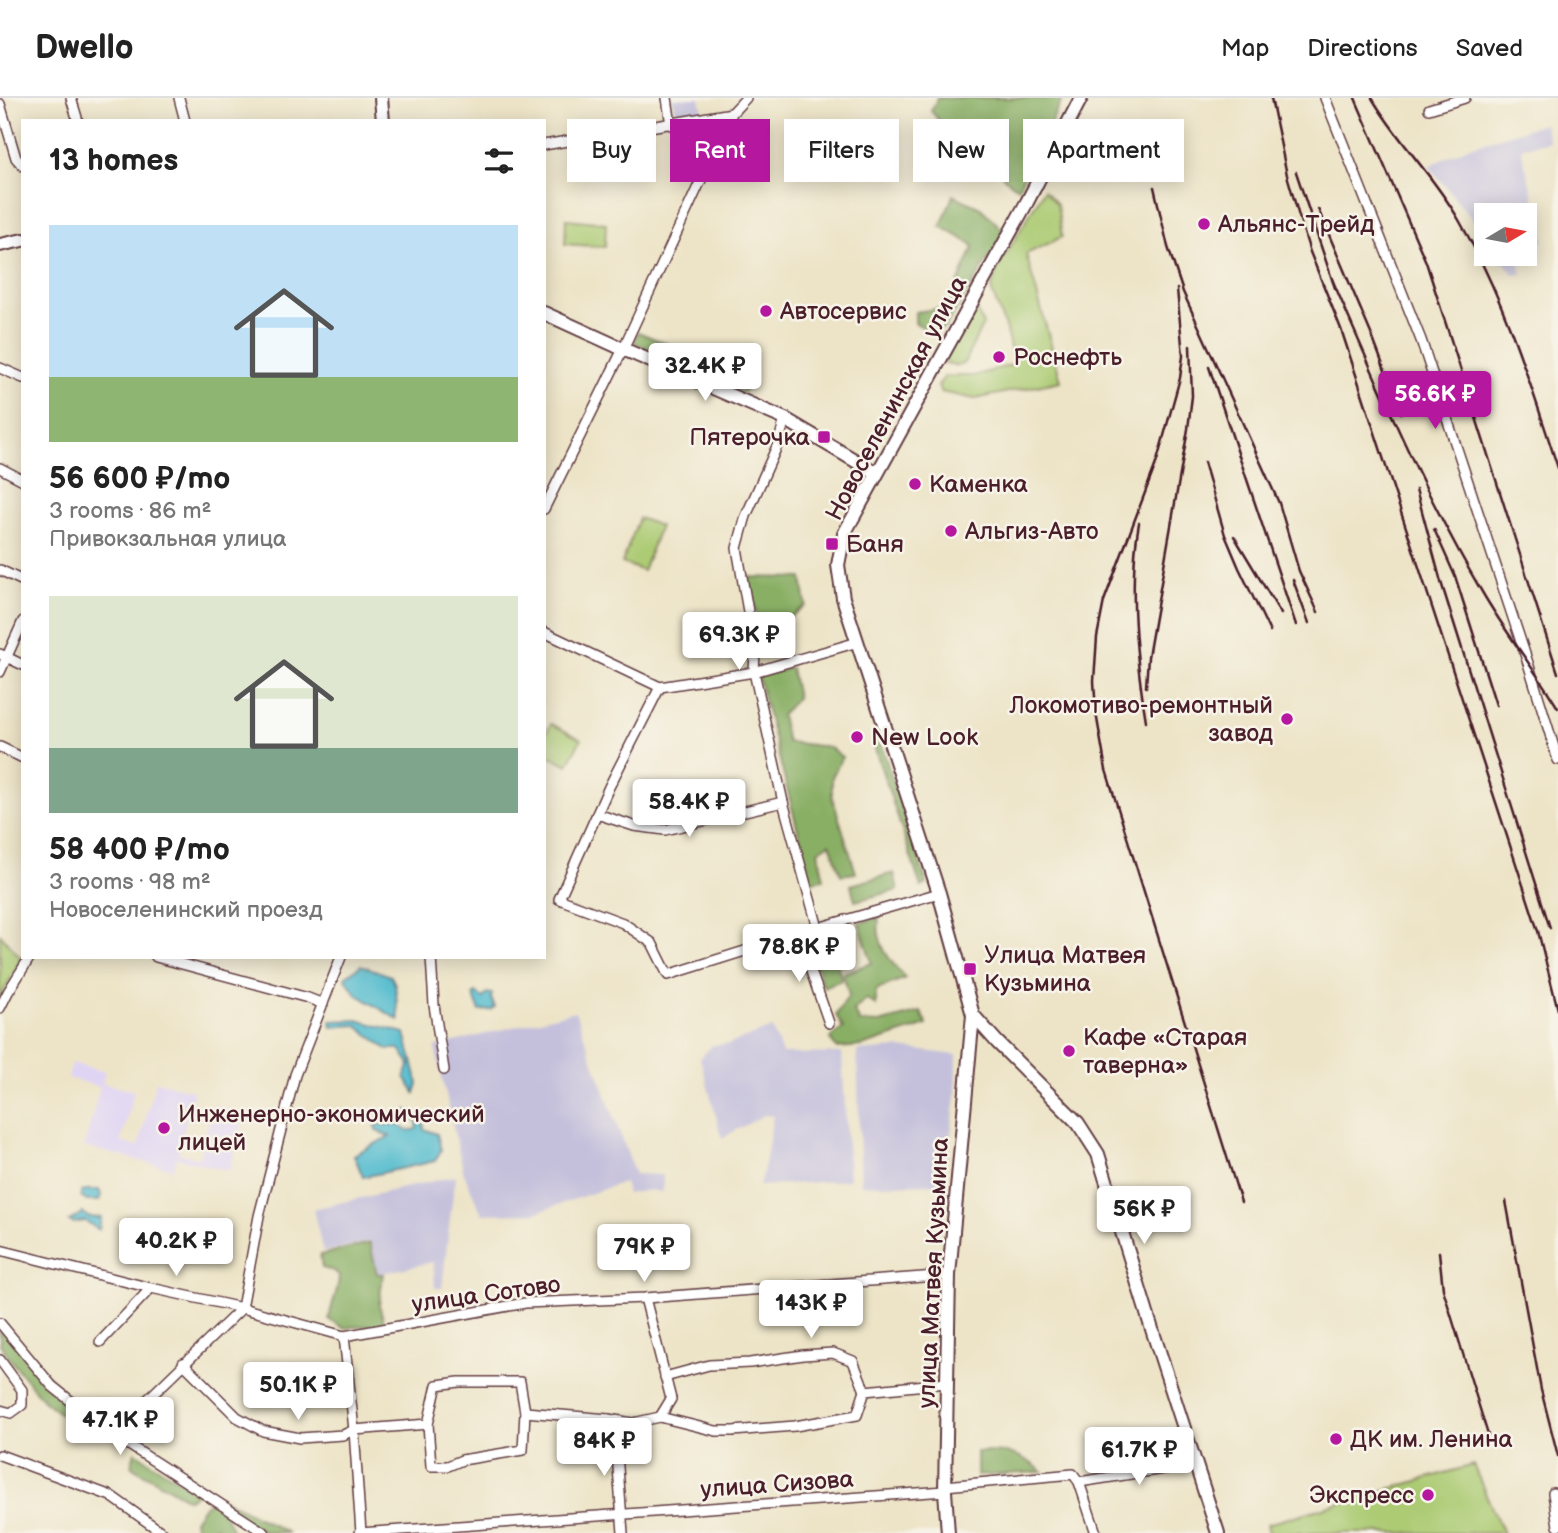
<!DOCTYPE html>
<meta charset="utf-8">
<style>
:root{--surface:#fff;--page:#f6f6f6;--text:#222;--muted:#767676;--line:#e0e0e0;--accent:#b5179e}
body{margin:0;font-family:"Balsamiq Sans",sans-serif;background:var(--page);color:var(--text);height:100vh;display:flex;flex-direction:column;font-size:26px;white-space:nowrap}
*{box-sizing:border-box;margin:0}
p{font-size:23px;color:var(--muted)}
.icon{flex:none;width:38px;height:38px;fill:none;stroke:currentColor;stroke-width:2;stroke-linecap:round;stroke-linejoin:round}
.map{position:relative;flex:1;overflow:hidden}
.drawer{position:absolute;left:21px;top:21px;width:525px;height:840px;display:flex;flex-direction:column;background:var(--surface);border-radius:0px;box-shadow:0 4px 18px #0003}
.drawer>*{flex:none}
.guide{position:absolute;left:567px;top:21px;width:665px;height:63px;display:flex;gap:14px}
.needle{width:46px;rotate:80deg}
.controls{position:absolute;left:1474px;top:105px;display:grid;gap:14px}
.controls a{display:grid;place-items:center;width:63px;height:63px;border-radius:0px;background:var(--surface);box-shadow:0 4px 18px #0003;font-size:35px}
.price{position:absolute;translate:-50% -60px;padding:0 16px;border-radius:7px;background:#fff;color:#222;font-size:23px;line-height:46px;filter:drop-shadow(0 2px 4px #0008)}
.price::after{content:'';position:absolute;left:50%;top:42px;width:21px;height:16px;margin-left:-10px;background:inherit;clip-path:polygon(0 0,100% 0,50% 100%)}
.price.active{background:var(--accent);color:#fff}
ul{padding:0;list-style:none}
li{display:grid;align-content:center;gap:14px;height:371px;padding:0 28px}
li span{display:grid;place-items:center;height:217px;border-radius:0px;color:#555}
li>.icon{margin-inline-start:auto}
span .icon{width:126px;height:126px;fill:#fffc;stroke-width:1}
li b{font-size:30px}
h2{display:flex;justify-content:space-between;align-items:center;height:84px;padding:0 28px;font-size:30px}
.tag{padding:0 24px;border-radius:0px;background:var(--surface);box-shadow:0 4px 18px #0003;font-size:24px;line-height:63px}
.tag.active{background:var(--accent);color:#fff}
header{display:flex;align-items:center;gap:42px;box-sizing:border-box;height:98px;padding:0 35px;background:var(--surface);border-bottom:2px solid var(--line)}
header strong{font-size:33px}
nav{display:flex;gap:38px;margin-inline-start:auto;font-size:24px}
.map>svg:first-child{display:block}
</style>
<header>
<strong>Dwello</strong>
<nav><a>Map</a><a>Directions</a><a>Saved</a></nav>
</header>
<div class="map">
<svg width="1558" height="1435" viewBox="0 0 1558 1435">
<rect width="100%" height="100%" fill="#f7f3e8"/>
<filter id="ink" filterUnits="userSpaceOnUse"><feTurbulence type="fractalNoise" baseFrequency=".0143" numOctaves="2"/><feDisplacementMap in="SourceGraphic" scale="14" xChannelSelector="R" yChannelSelector="G"/><feConvolveMatrix kernelMatrix="1 2 1 2 8 2 1 2 1" color-interpolation-filters="sRGB"/></filter>
<filter id="wash" filterUnits="userSpaceOnUse"><feTurbulence type="fractalNoise" baseFrequency=".00686" numOctaves="4" result="noise"/><feDisplacementMap in="SourceGraphic" scale="28" xChannelSelector="R" yChannelSelector="G"/><feGaussianBlur stdDeviation="1.57" result="paint"/><feColorMatrix in="noise" values="0 0 0 0 0 0 0 0 0 0 0 0 0 0 0 0 0 1.4 0 .05"/><feComposite in="paint" operator="in"/></filter>
<g filter="url(#wash)">
<rect width="100%" height="100%" fill="#ede4c7"/>
<polygon fill="#e0d4f4" points="72,965 105,974 102,985 134,993 121,1044 138,1049 156,983 194,993 178,1055 199,1060 213,1007 245,1016 229,1073 177,1060 173,1071 84,1049 100,989 68,980"/>
<g fill="#c4c0db">
<polygon points="672,0 700,0 703,14 676,16"/>
<polygon points="1544,26 1549,43 1521,50 1544,143 1524,149 1524,117 1486,117 1486,138 1429,68 1470,48"/>
<polygon points="1498,156 1518,156 1522,176 1514,177"/>
<polygon points="575,913 635,1076 663,1077 663,1094 649,1092 627,1096 624,1084 535,1115 482,1116 464,1076 435,949"/>
<polygon points="772,930 782,956 842,955 849,1082 759,1088 765,1066 773,1018 764,1017 722,1040 700,960 712,947 729,946"/>
<polygon points="899,950 957,957 956,999 944,1086 861,1087 857,953"/>
<polygon points="455,1078 442,1190 435,1190 433,1164 378,1176 371,1143 323,1154 313,1111"/>
</g>
<g fill="#accb73" stroke="#7b754f" stroke-width="2">
<polygon points="1044,92 1057,106 1062,139 1026,156 1061,283 975,301 941,294 938,288 945,278 974,278 1014,266 1005,229 991,191 998,170"/>
<polygon points="566,121 606,125 605,149 565,146"/>
<polygon points="973,206 983,226 964,265 957,268 941,264"/>
<polygon points="639,420 660,428 643,473 622,465"/>
<polygon points="551,626 581,641 568,667 544,655 544,639"/>
<polygon points="0,836 21,860 0,901"/>
<polygon points="1473,1367 1503,1435 1269,1435 1267,1426"/>
</g>
<g fill="#89af65" stroke="#6a6748" stroke-width="2">
<polygon points="938,0 1063,0 1018,90 1004,80 992,59 962,64 944,56 953,40 931,13"/>
<polygon points="953,97 981,110 1005,134 946,229 935,235 915,225 915,214 948,209 974,148 941,128"/>
<polygon points="638,234 751,280 743,295 634,244"/>
<polygon points="748,479 802,480 806,507 784,524 760,531"/>
<polygon points="791,570 797,600 781,617 787,644 829,649 842,659 832,679 832,698 856,775 841,777 830,745 818,753 824,781 811,783 758,578"/>
<polygon points="879,640 927,786 921,789 872,642"/>
<polygon points="894,775 898,792 855,803 851,787"/>
<path d="M879 819C875 845 889 862 905 880L876 892V907L866 901 854 913 860 924 879 925 921 914 927 927 862 948 836 950 830 941 843 930 836 917 849 897 843 875 872 865 859 825Z"/>
<polygon points="831,847 842,882 823,889 813,856"/>
<path d="M370 1145 377 1176H383L379 1207 385 1226 344 1230 329 1222C331 1204 339 1194 339 1177L334 1173 322 1170 320 1157Z"/>
<polygon points="0,1230 89,1320 81,1332 43,1302 15,1268 0,1246"/>
<polygon points="135,1354 198,1395 188,1401 131,1368"/>
<path d="M977 1354C1009 1354 1017 1353 1043 1374L977 1378Z"/>
<polygon points="222,1400 288,1435 266,1434 228,1417 226,1419 234,1435 220,1435 216,1428 204,1435 196,1430 194,1422 205,1406"/>
</g>
<g fill="#51bbce" stroke="#4e6d7c" stroke-width="2">
<polygon points="361,867 391,878 395,886 399,922 356,896 345,879"/>
<polygon points="476,895 483,900 487,895 492,896 491,900 495,909 491,912 480,913 473,897"/>
<polygon points="357,922 405,935 418,986 415,995 405,979 410,966 400,951 387,951 356,927 332,929 331,923"/>
<polygon points="407,1012 423,1020 424,1031 437,1036 441,1052 435,1063 363,1079 354,1057 390,1038 376,1033 376,1027 398,1026 407,1033 417,1031 417,1023 403,1017"/>
<polygon points="87,1092 99,1092 101,1097 99,1103 87,1103 81,1099 81,1094"/>
<polygon points="83,1115 88,1119 101,1120 99,1132 85,1123 73,1125 69,1123"/>
</g>
</g>
<g filter="url(#ink)">
<g fill="none" stroke-linecap="round" stroke-linejoin="round">
<g stroke="#623d42" stroke-width="12">
<g id="street">
<polyline points="71,0 78,23"/>
<polyline points="179,0 185,23"/>
<polyline points="667,0 671,27"/>
<polyline points="1325,0 1421,242 1528,565 1558,662"/>
<polyline points="0,6 16,60 23,68"/>
<polyline points="1429,11 1465,0"/>
<polyline points="544,47 732,15"/>
<polyline points="0,270 23,280"/>
<polyline points="785,321 778,346 746,418 737,450 755,554 754,574 783,704 818,830"/>
<polyline points="0,370 23,382"/>
<polyline points="544,411 623,251 732,15 746,0"/>
<polyline points="0,472 23,483"/>
<polyline points="544,534 660,589 754,574 858,544"/>
<polyline points="0,556 23,567"/>
<polyline points="0,574 23,523"/>
<polyline points="660,589 609,689 559,801 623,825 652,845 668,877 818,830 939,795"/>
<polyline points="0,649 23,660"/>
<polyline points="597,716 634,728 665,732 783,704"/>
<polyline points="798,836 829,925"/>
<polyline points="156,859 308,900 323,906"/>
<polyline points="431,859 434,907 444,972"/>
<polyline points="0,910 8,894 30,859"/>
<polyline points="0,1152 151,1190 242,1210 344,1238 525,1205 645,1200 949,1177"/>
<polyline points="645,1200 671,1301 660,1319 716,1333 733,1333 795,1328 857,1317 865,1293"/>
<polyline points="0,1225 52,1288 112,1336 265,1435"/>
<polyline points="344,1238 354,1332 361,1435"/>
<polyline points="100,1244 151,1190"/>
<polyline points="0,1262 22,1292 22,1307 11,1315 0,1312"/>
<polyline points="183,1265 237,1319 263,1333 300,1340 343,1337 354,1332 428,1326"/>
<polyline points="665,1279 709,1267 750,1265 803,1257 833,1255 853,1263 865,1293 946,1285"/>
<polygon points="459,1284 520,1284 525,1314 523,1352 462,1362 448,1368 431,1368 428,1326 437,1287"/>
<polyline points="525,1314 608,1321 633,1325 660,1319"/>
<polyline points="608,1321 616,1343 623,1435"/>
<polyline points="112,1336 242,1210 259,1118 295,977 341,859"/>
<polyline points="0,1357 111,1398 163,1435"/>
<polyline points="1079,1384 1196,1366"/>
<polyline points="945,1388 1073,1376 1079,1384 1096,1435"/>
<polyline points="1553,1395 1558,1428"/>
<polyline points="360,1435 945,1393"/>
</g>
</g>
<g stroke="#623d42" stroke-width="16">
<g id="secondary">
<polyline points="381,0 383,23"/>
<polyline points="0,147 23,142"/>
<polyline points="544,215 623,251 785,321 876,375"/>
<polyline points="973,917 997,944 1078,1025 1098,1056 1149,1222 1218,1435"/>
<polyline points="948,1435 945,1393 949,1177 973,917 939,795 843,500 838,467 844,436 1027,104 1081,0"/>
</g>
</g>
<use href="#street" stroke="#fff" stroke-width="9"/>
<use href="#secondary" stroke="#fff" stroke-width="12"/>
<g stroke="#4a1f2b" stroke-width="2.5">
<polyline points="1271,0 1287,77 1300,122 1310,154 1341,231 1538,833 1558,912"/>
<polyline points="1355,0 1426,164 1558,575"/>
<path d="M1372 0C1397 43 1434 78 1459 122 1504 199 1530 285 1558 370"/>
<polyline points="1296,74 1335,190"/>
<polyline points="1154,89 1168,149 1183,194 1279,405 1299,473 1318,514"/>
<polyline points="1318,111 1372,238 1401,315"/>
<path d="M1332 181C1378 287 1423 394 1482 494 1505 534 1534 570 1558 610"/>
<polyline points="1177,191 1183,258 1180,280 1157,363 1104,503 1097,539 1094,583 1096,615 1106,672 1241,1104"/>
<polyline points="1209,269 1296,527"/>
<polyline points="1204,364 1225,437 1239,470 1270,534"/>
<polyline points="1416,391 1441,484 1550,830"/>
<path d="M1139 425C1128 487 1136 562 1146 623"/>
<polyline points="1434,431 1455,478 1496,607"/>
<polyline points="1234,438 1281,516"/>
<polyline points="1293,482 1309,525"/>
<polyline points="1146,589 1148,559 1188,331 1192,298 1190,248"/>
<polyline points="1506,1103 1541,1292 1558,1358"/>
<polyline points="1439,1154 1443,1191 1488,1337"/>
</g>
</g>
</g>
<g fill="#b5179e" stroke="#f7f3e8" stroke-width="2.5">
<circle cx="1204" cy="126" r="7"/>
<circle cx="766" cy="213" r="7"/>
<circle cx="999" cy="259" r="7"/>
<rect x="817" y="332" width="14" height="14" rx="3.5"/>
<circle cx="915" cy="386" r="7"/>
<circle cx="951" cy="433" r="7"/>
<rect x="825" y="439" width="14" height="14" rx="3.5"/>
<circle cx="1287" cy="621" r="7"/>
<circle cx="857" cy="639" r="7"/>
<rect x="963" y="864" width="14" height="14" rx="3.5"/>
<circle cx="1069" cy="953" r="7"/>
<circle cx="164" cy="1030" r="7"/>
<circle cx="1336" cy="1341" r="7"/>
<circle cx="1428" cy="1397" r="7"/>
</g>
<g text-anchor="middle" stroke-width="5" stroke-linejoin="round" paint-order="stroke">
<g font-size="24" fill="#4a1f2b" stroke="#f7f3e8" text-anchor="start">
<text x="1218" y="134">Альянс-Трейд</text>
<text x="780" y="221">Автосервис</text>
<text x="1013" y="267">Роснефть</text>
<text x="810" y="347" text-anchor="end">Пятерочка</text>
<text x="929" y="394">Каменка</text>
<text x="965" y="441">Альгиз-Авто</text>
<text x="846" y="454">Баня</text>
<text x="1273" y="615" text-anchor="end">Локомотиво-ремонтный<tspan x="1273" dy="28">завод</tspan></text>
<text x="871" y="647">New Look</text>
<text x="984" y="865">Улица Матвея<tspan x="984" dy="28">Кузьмина</tspan></text>
<text x="1083" y="947">Кафе «Старая<tspan x="1083" dy="28">таверна»</tspan></text>
<text x="178" y="1024">Инженерно-экономический<tspan x="178" dy="28">лицей</tspan></text>
<text x="1350" y="1349">ДК им. Ленина</text>
<text x="1414" y="1405" text-anchor="end">Экспресс</text>
</g>
<g font-size="24" fill="#4a1f2b" stroke="#f7f3e8">
<text transform="translate(896 300) rotate(-62)" y="8">Новоселенинская улица</text>
<text transform="translate(933 1175) rotate(-87)" y="8">улица Матвея Кузьмина</text>
<text transform="translate(486 1196) rotate(-8)" y="8">улица Сотово</text>
<text transform="translate(777 1386) rotate(-4)" y="8">улица Сизова</text>
</g>
</g>
</svg>
<div class="controls">
<a><svg class="needle" viewBox="-14 -14 28 28"><path d="M0-13l5 13h-10z" fill="#e53935"/><path d="M0 13l5-13h-10z" fill="#767676"/></svg></a>
</div>
<b class="price" style="left:705px;top:305px">32.4K ₽</b>
<b class="price active" style="left:1435px;top:333px">56.6K ₽</b>
<b class="price" style="left:739px;top:574px">69.3K ₽</b>
<b class="price" style="left:689px;top:741px">58.4K ₽</b>
<b class="price" style="left:799px;top:886px">78.8K ₽</b>
<b class="price" style="left:1144px;top:1148px">56K ₽</b>
<b class="price" style="left:176px;top:1180px">40.2K ₽</b>
<b class="price" style="left:644px;top:1186px">79K ₽</b>
<b class="price" style="left:811px;top:1242px">143K ₽</b>
<b class="price" style="left:298px;top:1324px">50.1K ₽</b>
<b class="price" style="left:120px;top:1359px">47.1K ₽</b>
<b class="price" style="left:604px;top:1380px">84K ₽</b>
<b class="price" style="left:1139px;top:1389px">61.7K ₽</b>
<div class="guide">
<a class="tag">Buy</a>
<a class="tag active">Rent</a>
<a class="tag">Filters</a>
<a class="tag">New</a>
<a class="tag">Apartment</a>
</div>
<section class="drawer">
<h2>13 homes<svg class="icon" aria-label="filters" viewBox="0 0 24 24"><path d="M4 7h16M4 17h16"/><circle cx="9" cy="7" r="2"/><circle cx="15" cy="17" r="2"/></svg></h2>
<ul>
<li><span style="background:linear-gradient(#bfe0f5 70%,#8fb573 0)"><svg class="icon" aria-label="home" viewBox="0 0 24 24"><path d="M3 11l9-7 9 7M6 9v11h12V9"/></svg></span><div><b>56 600 ₽/mo</b><p>3 rooms · 86 m²</p><p>Привокзальная улица</p></div></li>
<li><span style="background:linear-gradient(#dfe7d0 70%,#7fa58c 0)"><svg class="icon" aria-label="home" viewBox="0 0 24 24"><path d="M3 11l9-7 9 7M6 9v11h12V9"/></svg></span><div><b>58 400 ₽/mo</b><p>3 rooms · 98 m²</p><p>Новоселенинский проезд</p></div></li>
</ul>
</section>
</div>
